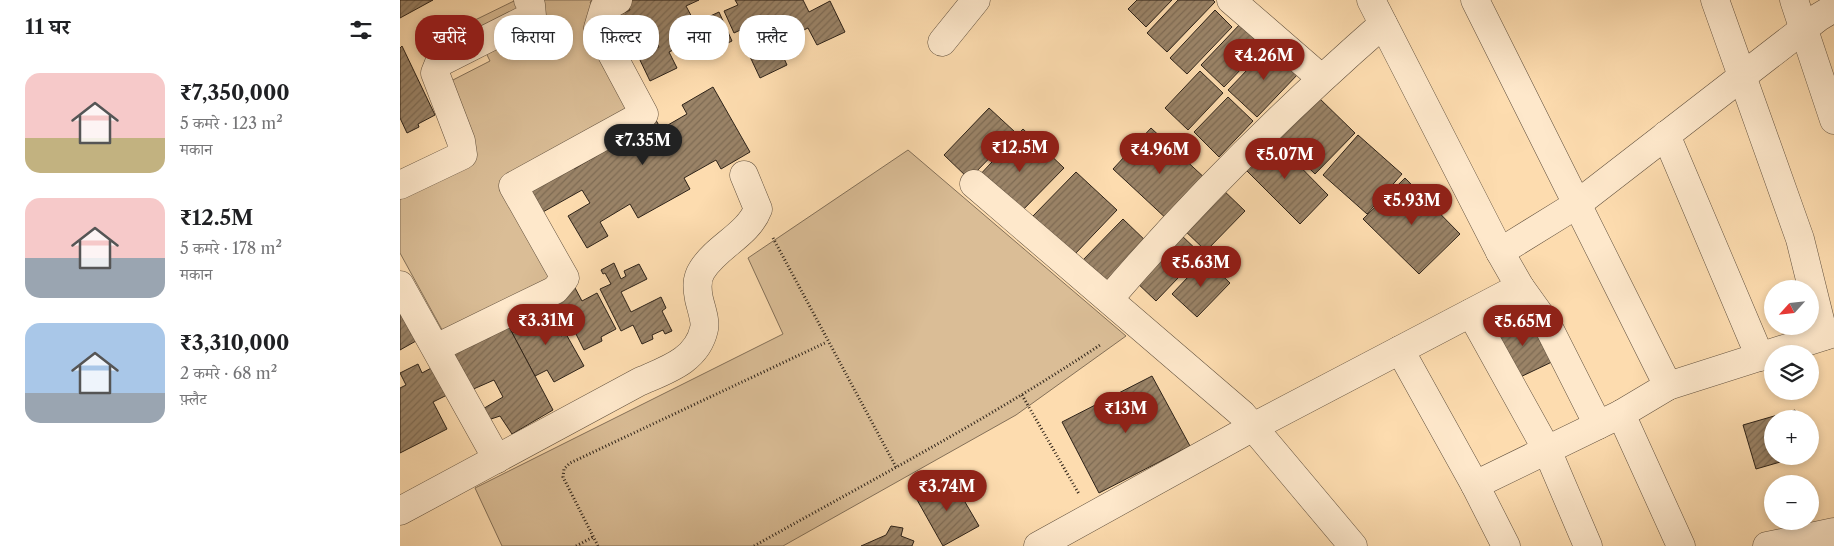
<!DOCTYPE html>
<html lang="hi">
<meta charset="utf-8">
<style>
:root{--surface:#fff;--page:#f6f6f6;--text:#202124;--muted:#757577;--accent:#8f2418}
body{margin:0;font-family:"Libre Caslon Text","Noto Serif Devanagari",serif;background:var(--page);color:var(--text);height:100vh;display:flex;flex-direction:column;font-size:19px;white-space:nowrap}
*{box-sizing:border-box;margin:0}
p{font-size:16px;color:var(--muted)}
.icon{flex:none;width:28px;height:28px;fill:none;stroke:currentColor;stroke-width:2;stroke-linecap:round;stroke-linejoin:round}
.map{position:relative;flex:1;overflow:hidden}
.panel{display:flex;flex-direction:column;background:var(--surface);width:400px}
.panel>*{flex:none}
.banner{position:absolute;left:15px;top:15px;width:475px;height:45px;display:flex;gap:10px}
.needle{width:32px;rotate:243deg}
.fabs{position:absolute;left:1364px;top:280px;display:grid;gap:10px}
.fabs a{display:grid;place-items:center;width:55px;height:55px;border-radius:50%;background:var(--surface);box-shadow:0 2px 8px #0003;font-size:25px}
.price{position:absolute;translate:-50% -42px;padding:0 11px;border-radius:18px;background:var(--accent);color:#fff;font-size:16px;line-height:32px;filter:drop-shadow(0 1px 2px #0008)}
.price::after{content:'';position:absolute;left:50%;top:30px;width:15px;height:11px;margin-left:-8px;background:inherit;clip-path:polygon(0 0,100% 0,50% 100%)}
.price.selected{background:#222;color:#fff}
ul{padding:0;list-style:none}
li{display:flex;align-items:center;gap:15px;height:125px;padding:0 25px}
li span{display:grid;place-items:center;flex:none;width:140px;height:100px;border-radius:15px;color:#555}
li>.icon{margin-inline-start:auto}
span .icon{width:60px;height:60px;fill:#fffc;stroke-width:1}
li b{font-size:21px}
h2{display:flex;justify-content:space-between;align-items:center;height:60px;padding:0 25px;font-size:21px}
.chip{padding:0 18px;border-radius:20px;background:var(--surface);box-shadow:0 2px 8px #0003;font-size:18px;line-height:45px}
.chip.selected{background:var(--accent);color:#fff}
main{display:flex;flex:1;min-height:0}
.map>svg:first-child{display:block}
</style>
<main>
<section class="panel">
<h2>11 घर<svg class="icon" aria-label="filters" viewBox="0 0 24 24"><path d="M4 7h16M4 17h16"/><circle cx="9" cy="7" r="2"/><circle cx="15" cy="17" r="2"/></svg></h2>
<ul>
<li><span style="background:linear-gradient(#f6c9c9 65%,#c2b280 0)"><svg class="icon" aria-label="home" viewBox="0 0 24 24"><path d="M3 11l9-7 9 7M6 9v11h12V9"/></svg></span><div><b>₹7,350,000</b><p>5 कमरे · 123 m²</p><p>मकान</p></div></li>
<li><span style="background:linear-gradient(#f6c9c9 60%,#9aa5b1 0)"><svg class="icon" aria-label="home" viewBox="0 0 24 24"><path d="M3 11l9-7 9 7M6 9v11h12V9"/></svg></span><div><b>₹12.5M</b><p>5 कमरे · 178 m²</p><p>मकान</p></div></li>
<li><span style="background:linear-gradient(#a9c7e8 70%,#9aa5b1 0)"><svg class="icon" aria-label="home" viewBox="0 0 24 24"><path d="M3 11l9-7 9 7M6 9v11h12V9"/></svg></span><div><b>₹3,310,000</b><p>2 कमरे · 68 m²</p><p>फ़्लैट</p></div></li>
</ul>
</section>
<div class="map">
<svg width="1434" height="546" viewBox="0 0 1434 546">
<defs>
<pattern id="building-hatch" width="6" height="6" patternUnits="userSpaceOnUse" patternTransform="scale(1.25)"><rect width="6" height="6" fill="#9a8367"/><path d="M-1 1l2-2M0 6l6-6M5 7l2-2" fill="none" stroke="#7e6b54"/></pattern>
</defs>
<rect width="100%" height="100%" fill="#fddcaf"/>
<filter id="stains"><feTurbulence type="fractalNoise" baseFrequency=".004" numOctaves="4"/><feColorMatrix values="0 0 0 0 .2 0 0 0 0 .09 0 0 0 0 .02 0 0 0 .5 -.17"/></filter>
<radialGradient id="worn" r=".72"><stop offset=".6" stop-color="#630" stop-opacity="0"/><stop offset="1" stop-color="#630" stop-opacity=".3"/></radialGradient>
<g fill="#dabd96" stroke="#847058">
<polygon points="116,0 193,0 190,2 241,101 100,180 159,278 46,337 0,253 0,179 69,144 49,82 90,61 71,22"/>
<polygon points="508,150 726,336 616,415 383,546 102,546 75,488 383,334 348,258"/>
</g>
<g fill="url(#building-hatch)" stroke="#2e2319">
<polygon points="0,0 33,0 0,18"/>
<polygon points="229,0 299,0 286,6 295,23 319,12 332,41 307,53 299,38 269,52 277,68 250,81 238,56 259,47 250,29 229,39 217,16 230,10 226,1"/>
<polygon points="335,0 403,0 409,12 430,1 445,32 417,45 408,28 377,43 387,65 360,78 345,46 369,35 362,20 334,33 324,11 338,5"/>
<polygon points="737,0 772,0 746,27 728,9"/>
<polygon points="778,0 813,0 815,2 767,52 747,33"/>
<polygon points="815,10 832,27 787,74 770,58"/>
<polygon points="842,22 865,44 824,87 801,65"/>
<polygon points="2,46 35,115 18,124 19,127 7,133 0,118 0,48"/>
<polygon points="870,46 899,73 857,117 828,90"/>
<polygon points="800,71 823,93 788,130 765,108"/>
<polygon points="313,87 350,152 321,169 316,160 284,178 290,189 238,218 230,204 200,222 208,236 187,248 168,216 190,203 182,190 134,217 122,196 170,160 174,169 203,152 199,145 253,115 261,129 287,114 282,105"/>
<polygon points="917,96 955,133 915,174 878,138"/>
<polygon points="828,97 853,121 819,157 794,132"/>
<polygon points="589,108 615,132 569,179 544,155"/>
<polygon points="751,128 808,181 770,222 713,169"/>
<polygon points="623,129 664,168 616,217 576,179"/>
<polygon points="958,135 1002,174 967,214 923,175"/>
<polygon points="871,137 928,195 900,224 842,166"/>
<polygon points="676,172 717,210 674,255 633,216"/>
<polygon points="1005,178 1060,234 1019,274 963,219"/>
<polygon points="819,186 845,211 806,251 781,227"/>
<polygon points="723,219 750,245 709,289 681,262"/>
<polygon points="780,234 801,254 756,301 734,280"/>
<polygon points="805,259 830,283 797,317 772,294"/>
<polygon points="214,263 221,279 226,276 224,271 239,264 247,279 221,292 231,312 261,297 266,308 262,311 272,331 265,334 263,330 252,335 253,339 242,344 233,325 221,331 200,289 211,284 205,273 203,274 201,270"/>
<polygon points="174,286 182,301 197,293 216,329 201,337 202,341 184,350 172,326 161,332 148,308"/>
<polygon points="145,308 161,336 166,334 184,366 154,382 147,370 135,376 112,333 123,328 118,318"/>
<polygon points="0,310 23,337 0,350"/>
<polygon points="1132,313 1156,360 1114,380 1091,333"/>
<polygon points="108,325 153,410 112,434 100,416 85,421 76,413 103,397 94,380 69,391 46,356"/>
<polygon points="18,364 22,373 35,366 49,394 33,402 47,429 0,453 0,388 6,385 0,373"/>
<polygon points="752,376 790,446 699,493 662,422"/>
<polygon points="1395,410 1398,419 1372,419 1372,456 1401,456 1356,469 1343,425"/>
<polygon points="551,478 579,526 543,546 516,498"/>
<polygon points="491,526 503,528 501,536 514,541 512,546 461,546 486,535"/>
</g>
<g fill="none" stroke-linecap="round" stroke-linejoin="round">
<g stroke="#62513e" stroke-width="29">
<g id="minor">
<polyline points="831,0 921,78"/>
<polyline points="1075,0 1268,386"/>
<polyline points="1315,0 1400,239 1424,336"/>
<polyline points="1394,0 1434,120"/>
<polyline points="542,42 576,0"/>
<polyline points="1266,135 1360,357"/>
<polyline points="574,184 842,414 953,546"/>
<polyline points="0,185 63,155 61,141 35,73 39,63 132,16 131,5 128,0"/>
<polyline points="1100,252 1176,205 1419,17 1434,8"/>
<polyline points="0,285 97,459"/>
<polyline points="1120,287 1148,326 1198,425"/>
<path d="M709 299C793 201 886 109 983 24"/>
<polyline points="1071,313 1147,450 1188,546"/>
<polyline points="36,348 155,290 165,278 113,186 244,114 198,28 204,8 218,0"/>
<polyline points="1000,350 1075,485"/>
<polyline points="1221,414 1281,546"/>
<path d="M0 511 239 382C266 370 297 361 304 329 306 321 301 308 299 299 297 289 296 279 302 270 317 246 348 235 358 209L344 175"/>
<polyline points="638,546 855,426 1120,287 1100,252 971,0"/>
<polyline points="1106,546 1075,485 1221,414 1268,386 1434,333"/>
<polyline points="1367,546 1434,532"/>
</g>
</g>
<g stroke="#2e2319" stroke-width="3" stroke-dasharray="1 2.5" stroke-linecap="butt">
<polyline points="373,238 496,467"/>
<polyline points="622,395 679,494"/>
<polyline points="176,546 193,537"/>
<polyline points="198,546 163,477 164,469 170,463 427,342"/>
<path d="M354 546C470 481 589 419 700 345"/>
</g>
<use href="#minor" stroke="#fee8cb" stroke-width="28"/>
</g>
<rect width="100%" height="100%" filter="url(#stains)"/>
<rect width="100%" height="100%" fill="url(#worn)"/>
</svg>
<div class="fabs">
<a><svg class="needle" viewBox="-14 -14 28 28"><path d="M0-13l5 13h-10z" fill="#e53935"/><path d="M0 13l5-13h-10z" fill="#757577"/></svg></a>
<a><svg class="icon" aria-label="layers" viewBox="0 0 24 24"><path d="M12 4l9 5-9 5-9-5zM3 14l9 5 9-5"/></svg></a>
<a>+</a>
<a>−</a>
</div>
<b class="price" style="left:864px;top:81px">₹4.26M</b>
<b class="price selected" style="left:243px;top:166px">₹7.35M</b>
<b class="price" style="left:620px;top:173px">₹12.5M</b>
<b class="price" style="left:760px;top:175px">₹4.96M</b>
<b class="price" style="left:885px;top:180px">₹5.07M</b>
<b class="price" style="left:1012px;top:226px">₹5.93M</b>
<b class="price" style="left:801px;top:288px">₹5.63M</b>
<b class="price" style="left:146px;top:346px">₹3.31M</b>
<b class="price" style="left:1123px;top:347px">₹5.65M</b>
<b class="price" style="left:726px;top:434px">₹13M</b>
<b class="price" style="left:547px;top:512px">₹3.74M</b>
<div class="banner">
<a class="chip selected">खरीदें</a>
<a class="chip">किराया</a>
<a class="chip">फ़िल्टर</a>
<a class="chip">नया</a>
<a class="chip">फ़्लैट</a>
</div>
</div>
</main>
